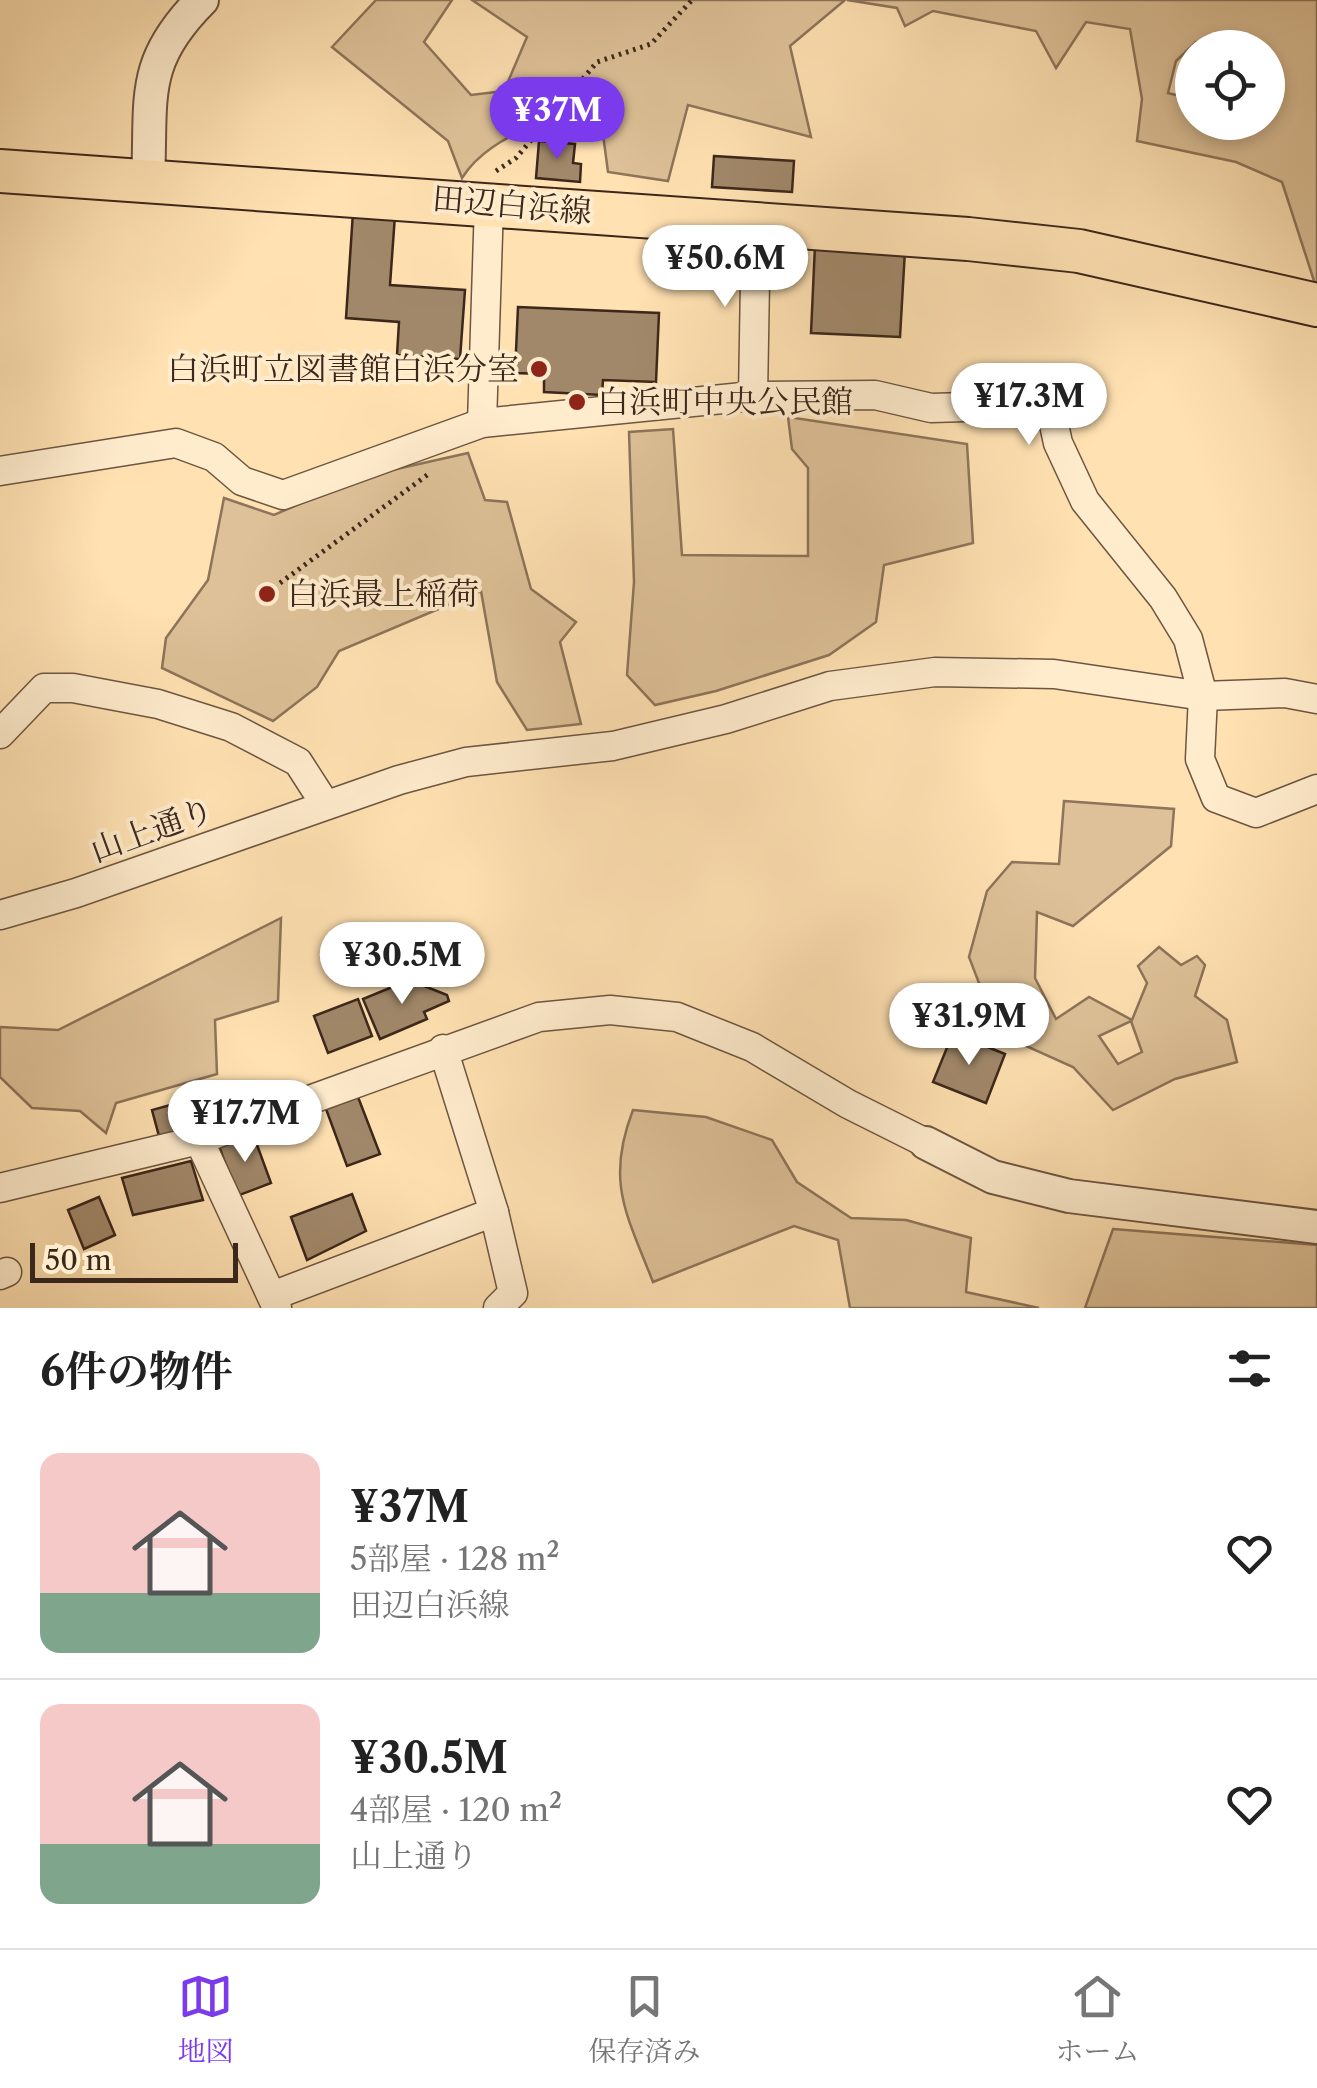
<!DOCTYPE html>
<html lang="ja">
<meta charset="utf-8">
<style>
:root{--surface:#fff;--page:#f6f6f6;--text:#222;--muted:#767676;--line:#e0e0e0;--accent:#7c3aed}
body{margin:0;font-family:"Libre Caslon Text","Noto Serif JP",serif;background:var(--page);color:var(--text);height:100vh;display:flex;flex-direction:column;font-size:38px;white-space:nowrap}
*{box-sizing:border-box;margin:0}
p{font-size:32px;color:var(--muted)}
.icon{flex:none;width:55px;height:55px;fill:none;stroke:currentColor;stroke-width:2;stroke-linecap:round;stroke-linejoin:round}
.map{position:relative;height:1308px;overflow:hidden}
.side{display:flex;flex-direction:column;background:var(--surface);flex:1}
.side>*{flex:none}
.buttons{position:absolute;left:1175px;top:30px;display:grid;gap:20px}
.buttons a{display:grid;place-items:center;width:110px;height:110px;border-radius:50%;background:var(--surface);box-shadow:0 5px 15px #0003;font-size:50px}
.scale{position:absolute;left:30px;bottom:25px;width:208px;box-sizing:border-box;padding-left:10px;border:5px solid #3c271b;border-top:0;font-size:28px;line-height:35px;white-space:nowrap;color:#3c271b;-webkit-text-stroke:8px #ffeccd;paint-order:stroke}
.price{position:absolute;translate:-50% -85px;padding:0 22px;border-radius:35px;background:#fff;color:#222;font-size:32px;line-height:65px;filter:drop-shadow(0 2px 5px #0008)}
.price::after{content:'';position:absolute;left:50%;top:60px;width:30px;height:22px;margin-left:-15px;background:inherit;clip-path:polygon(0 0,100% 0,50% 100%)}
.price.active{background:var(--accent);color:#fff}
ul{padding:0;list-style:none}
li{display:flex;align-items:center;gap:30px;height:250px;padding:0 40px}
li+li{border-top:2px solid var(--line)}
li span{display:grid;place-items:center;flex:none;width:280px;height:200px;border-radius:20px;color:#555}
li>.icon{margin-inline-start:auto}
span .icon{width:120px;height:120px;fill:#fffc;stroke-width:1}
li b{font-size:42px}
h2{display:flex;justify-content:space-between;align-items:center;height:120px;padding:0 40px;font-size:42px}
.menu{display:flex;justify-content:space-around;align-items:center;height:140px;border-top:2px solid var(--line);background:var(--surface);font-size:28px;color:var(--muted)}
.menu a{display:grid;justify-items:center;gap:5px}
.menu .active{color:var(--accent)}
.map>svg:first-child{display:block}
</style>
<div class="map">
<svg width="1317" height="1308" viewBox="0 0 1317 1308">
<rect width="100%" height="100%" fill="#ffe1b2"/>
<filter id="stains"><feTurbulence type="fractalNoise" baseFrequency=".002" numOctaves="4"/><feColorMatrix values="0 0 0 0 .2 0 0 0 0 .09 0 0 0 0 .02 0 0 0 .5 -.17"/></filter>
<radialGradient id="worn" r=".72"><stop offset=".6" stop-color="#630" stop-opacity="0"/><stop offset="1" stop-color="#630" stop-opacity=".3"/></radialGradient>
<g fill="#dec198" stroke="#8d745a" stroke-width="2.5" fill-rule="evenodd">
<path d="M376 0H452L424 42 471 95 504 91 527 37 472 0H845L790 46 811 137 688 105 668 181 608 172 602 127 584 113C562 129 554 119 532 127 505 137 477 154 462 178L448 141 332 47Z"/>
<path d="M847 0H1317V290L1282 182 1236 162 1137 141 1142 99 1130 29 1086 22 1056 68 1036 31 933 11 905 26 897 8ZM1196 42 1268 48 1271 54 1268 122H1192V99L1168 93 1176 61Z"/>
<polygon points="788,417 967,444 973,543 884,565 876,622 829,655 716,691 655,705 627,675 634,582 629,432 673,429 682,555 808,556 808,468 792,449"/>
<polygon points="468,453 485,500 507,502 531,589 576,622 560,642 581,724 527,730 497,682 481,591 339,651 317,687 273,721 162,668 166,638 208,580 224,498 274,515 361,477"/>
<path d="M1064 801 1174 809 1171 846 1073 926 1037 912 1035 978 1056 1019 1089 997 1132 1020 1147 983 1138 966 1159 947 1181 965 1197 956 1205 965 1195 996 1227 1020 1237 1062 1175 1079 1113 1110 1073 1067 1026 1046 987 1004 969 957 987 891 1012 862 1059 864ZM1131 1021 1142 1052 1118 1064 1099 1036Z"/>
<polygon points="281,918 278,1001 215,1020 217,1074 116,1103 106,1133 80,1111 32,1108 0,1077 0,1027 58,1030"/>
<path d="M633 1110 706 1117 772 1140 797 1182 851 1218 906 1220 971 1238 966 1292 1039 1308H850L838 1240 794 1226 653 1282C627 1215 605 1182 633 1110Z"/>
<polygon points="1113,1229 1317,1245 1317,1308 1085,1308"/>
</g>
<g fill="#a1886a" stroke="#3c271b" stroke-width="2.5">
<polygon points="539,141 575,144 573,163 581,164 580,182 536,178"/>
<polygon points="714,156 794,161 792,192 712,187"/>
<polygon points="353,212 395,215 390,285 465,290 460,359 397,355 399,322 346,318"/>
<polygon points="815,245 905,250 900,337 811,333"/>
<polygon points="518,307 659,313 656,382 603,380 602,395 544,392 544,374 515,373"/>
<polygon points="409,980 447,995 449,1001 424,1012 427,1019 380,1039 363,999"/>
<polygon points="358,999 372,1036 328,1053 314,1016"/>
<polygon points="953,1033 1005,1054 986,1103 933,1082"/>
<polygon points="199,1097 208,1127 160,1140 152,1110"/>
<polygon points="358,1097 380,1154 347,1166 326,1109"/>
<polygon points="253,1134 271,1183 237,1196 219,1146"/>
<polygon points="191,1161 203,1200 133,1215 122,1178"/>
<polygon points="352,1194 366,1231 307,1260 291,1217"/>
<polygon points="99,1197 115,1235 84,1249 68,1210"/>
</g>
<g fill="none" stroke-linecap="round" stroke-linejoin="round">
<g stroke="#6d5641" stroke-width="31">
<g id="minor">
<polyline points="753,396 756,224"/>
<polyline points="482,423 489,204"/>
<polyline points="0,471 176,443 214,457 242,481 283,495 482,423 753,396 875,395 931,408 966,407 1008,390 1031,396 1053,420 1058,443 1085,501 1163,598 1188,639 1203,696 1200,759 1216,798 1256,813 1317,789"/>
<polyline points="0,734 44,688 73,688 158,704 231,727 298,762 325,804"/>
<polyline points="0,915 76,893 399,780 466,762 613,746 726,719 830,686 935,672 1054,674 1203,696 1285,693 1317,699"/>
<polyline points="443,1049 494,1212 513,1293 498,1308"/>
<polyline points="199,1140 277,1308"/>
<polyline points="0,1188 199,1140 539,1017 610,1010 677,1017 752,1047 848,1104 926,1143"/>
<polyline points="0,1275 7,1272"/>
<polyline points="272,1296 494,1212"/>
</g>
</g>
<g stroke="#6d5641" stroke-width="36">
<g id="tertiary">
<path d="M148 181C152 98 139 63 202 0"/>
<polyline points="926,1143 993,1177 1069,1196 1317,1227"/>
</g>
</g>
<g stroke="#3c271b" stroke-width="46">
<polyline id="primary" points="0,171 968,239 1079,251 1317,305"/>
</g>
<g stroke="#3c271b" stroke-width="5" stroke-dasharray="2.5 5" stroke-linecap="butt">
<polyline points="496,171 516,158 597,62 651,44 692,0"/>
<polyline points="280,583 430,473"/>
</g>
<use href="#minor" stroke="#ffeccd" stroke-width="28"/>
<use href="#tertiary" stroke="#ffeccd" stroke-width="32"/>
<use href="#primary" stroke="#ffe1b2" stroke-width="42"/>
</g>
<g fill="#8f2418" stroke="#ffeccd" stroke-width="4">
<circle cx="539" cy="369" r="10"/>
<circle cx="577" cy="402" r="10"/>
<circle cx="267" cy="594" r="10"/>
</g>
<g text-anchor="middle" stroke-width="8" stroke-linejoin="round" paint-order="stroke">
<g font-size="32" fill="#3c271b" stroke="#ffeccd">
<text transform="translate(512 205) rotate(5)" y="11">田辺白浜線</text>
<text transform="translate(152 830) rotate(-20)" y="11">山上通り</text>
</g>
<g font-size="32" fill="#3c271b" stroke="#ffeccd" text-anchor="start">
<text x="519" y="380" text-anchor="end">白浜町立図書館白浜分室</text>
<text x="597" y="413">白浜町中央公民館</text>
<text x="287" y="605">白浜最上稲荷</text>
</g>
</g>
<rect width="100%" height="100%" filter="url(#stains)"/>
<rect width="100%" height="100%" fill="url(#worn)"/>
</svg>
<div class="buttons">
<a><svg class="icon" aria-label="locate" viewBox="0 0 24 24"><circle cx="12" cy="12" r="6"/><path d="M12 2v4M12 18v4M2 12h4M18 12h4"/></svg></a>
</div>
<div class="scale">50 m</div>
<b class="price active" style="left:557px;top:162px">¥37M</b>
<b class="price" style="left:725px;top:310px">¥50.6M</b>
<b class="price" style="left:1029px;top:448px">¥17.3M</b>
<b class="price" style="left:402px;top:1007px">¥30.5M</b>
<b class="price" style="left:969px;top:1068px">¥31.9M</b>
<b class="price" style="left:245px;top:1165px">¥17.7M</b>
</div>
<section class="side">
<h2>6件の物件<svg class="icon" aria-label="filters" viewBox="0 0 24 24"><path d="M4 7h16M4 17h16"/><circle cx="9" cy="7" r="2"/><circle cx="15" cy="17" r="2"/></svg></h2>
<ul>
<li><span style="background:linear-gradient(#f6c9c9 70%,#7fa58c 0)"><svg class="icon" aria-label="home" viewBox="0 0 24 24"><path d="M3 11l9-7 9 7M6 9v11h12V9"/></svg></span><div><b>¥37M</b><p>5部屋 · 128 m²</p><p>田辺白浜線</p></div><svg class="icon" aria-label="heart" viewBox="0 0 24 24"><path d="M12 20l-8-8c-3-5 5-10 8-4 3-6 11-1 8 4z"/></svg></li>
<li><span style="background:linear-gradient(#f6c9c9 70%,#7fa58c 0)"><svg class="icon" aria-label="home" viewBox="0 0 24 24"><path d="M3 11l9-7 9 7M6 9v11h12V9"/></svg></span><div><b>¥30.5M</b><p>4部屋 · 120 m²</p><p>山上通り</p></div><svg class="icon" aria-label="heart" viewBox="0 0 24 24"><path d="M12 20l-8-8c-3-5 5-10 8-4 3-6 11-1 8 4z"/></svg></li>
</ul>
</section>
<nav class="menu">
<a class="active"><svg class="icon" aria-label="map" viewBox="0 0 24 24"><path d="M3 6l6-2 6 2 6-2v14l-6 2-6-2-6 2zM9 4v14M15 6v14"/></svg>地図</a>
<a><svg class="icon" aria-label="saved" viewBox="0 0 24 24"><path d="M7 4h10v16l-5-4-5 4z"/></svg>保存済み</a>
<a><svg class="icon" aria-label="home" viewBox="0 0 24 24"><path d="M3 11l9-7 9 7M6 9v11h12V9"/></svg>ホーム</a>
</nav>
